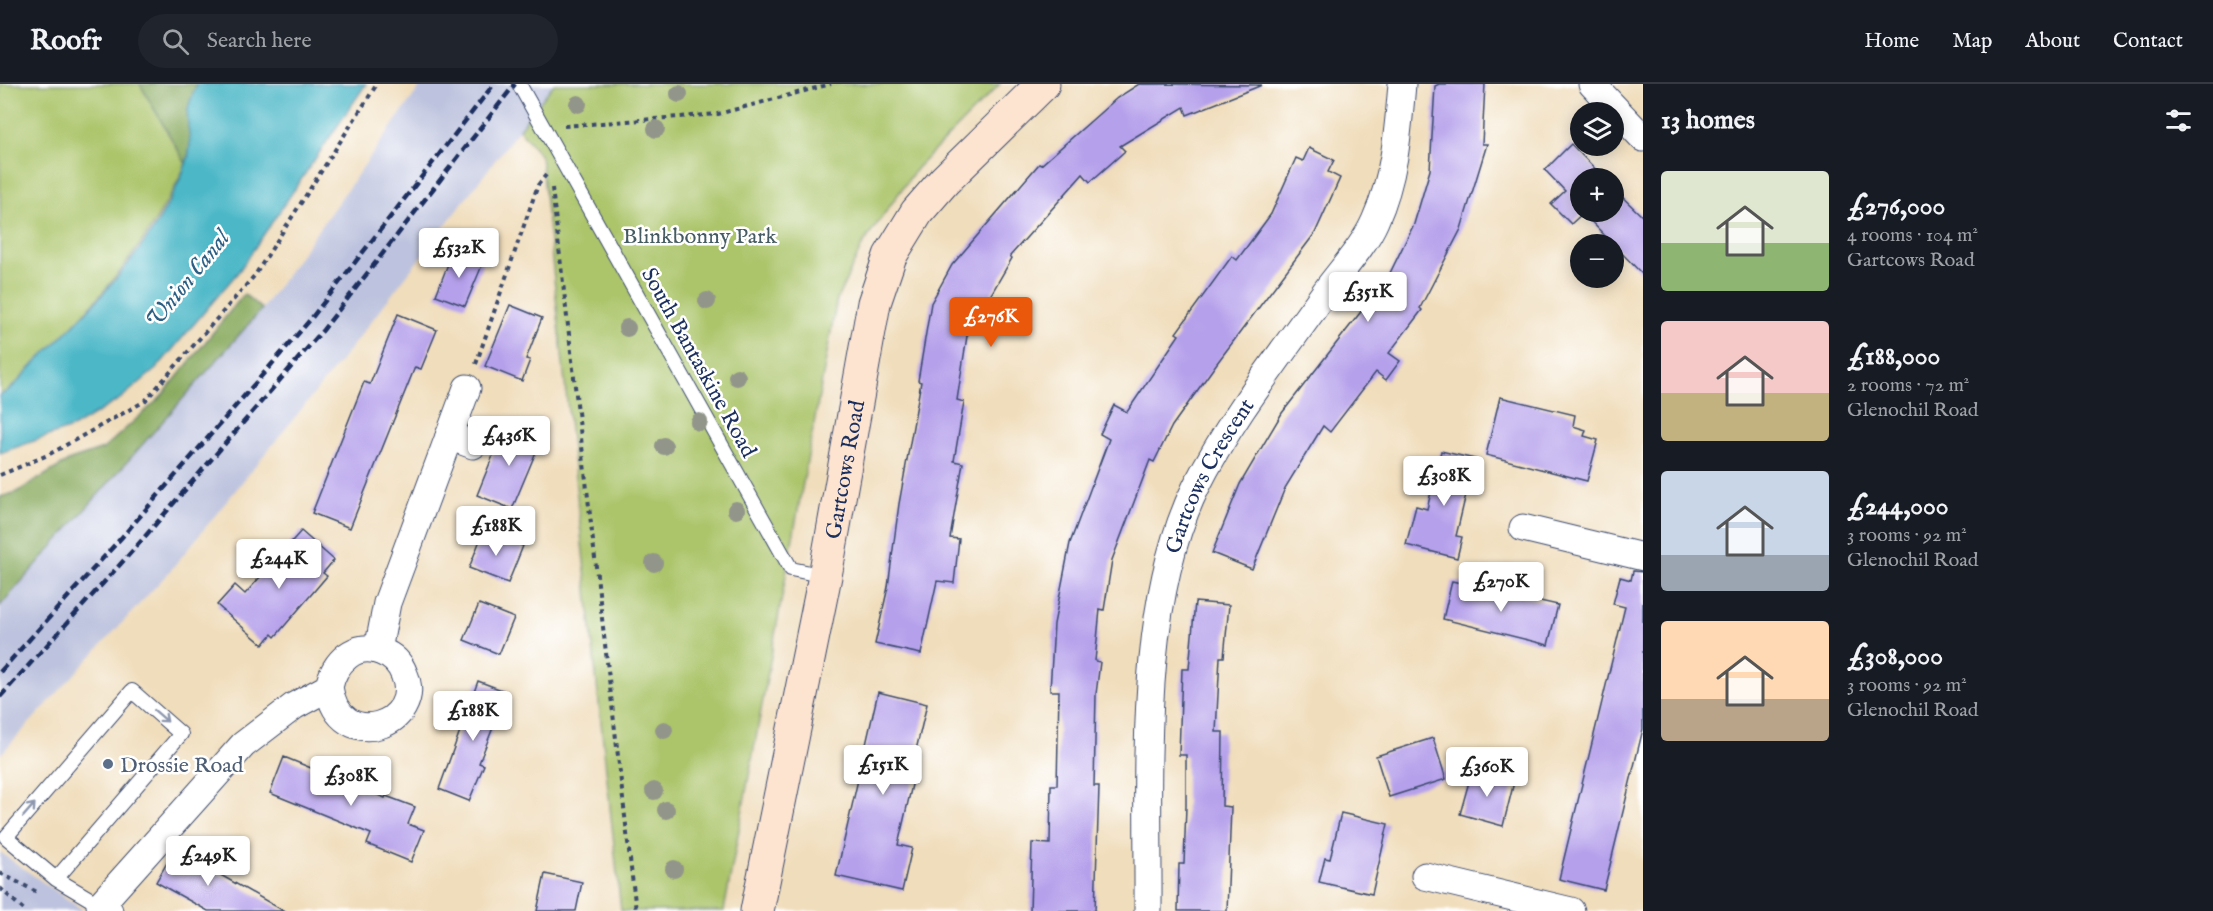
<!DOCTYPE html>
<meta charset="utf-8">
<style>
:root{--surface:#171b24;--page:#20242c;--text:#f1f3f6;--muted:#9ea1a6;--line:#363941;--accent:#ea580c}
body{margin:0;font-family:"IM FELL English",serif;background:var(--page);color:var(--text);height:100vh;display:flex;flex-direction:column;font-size:22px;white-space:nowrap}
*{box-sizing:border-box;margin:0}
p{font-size:20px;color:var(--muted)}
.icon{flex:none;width:33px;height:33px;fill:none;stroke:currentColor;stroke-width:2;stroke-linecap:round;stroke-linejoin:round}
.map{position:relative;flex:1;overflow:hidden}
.panel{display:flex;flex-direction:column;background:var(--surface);width:570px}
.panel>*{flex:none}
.fabs{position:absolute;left:1570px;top:18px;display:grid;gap:12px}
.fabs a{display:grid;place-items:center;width:54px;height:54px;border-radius:50%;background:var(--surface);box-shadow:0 3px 15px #0003;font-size:30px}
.price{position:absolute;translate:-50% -51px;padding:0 14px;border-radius:6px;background:#fff;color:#222;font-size:20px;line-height:39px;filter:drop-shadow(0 2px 3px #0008)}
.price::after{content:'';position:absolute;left:50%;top:36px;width:18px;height:14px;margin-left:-9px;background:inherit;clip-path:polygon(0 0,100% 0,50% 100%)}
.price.on{background:var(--accent);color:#fff}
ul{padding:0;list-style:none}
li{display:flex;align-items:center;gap:18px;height:150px;padding:0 18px}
li span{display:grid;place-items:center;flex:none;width:168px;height:120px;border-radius:6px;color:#555}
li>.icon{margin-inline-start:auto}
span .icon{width:72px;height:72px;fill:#fffc;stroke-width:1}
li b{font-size:26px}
h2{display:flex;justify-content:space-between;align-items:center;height:72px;padding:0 18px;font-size:26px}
header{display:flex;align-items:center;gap:36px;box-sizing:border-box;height:84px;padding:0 30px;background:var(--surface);border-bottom:2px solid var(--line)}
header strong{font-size:28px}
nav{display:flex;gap:33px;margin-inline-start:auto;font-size:21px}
.search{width:420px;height:54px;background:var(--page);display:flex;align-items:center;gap:15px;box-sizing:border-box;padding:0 21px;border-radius:33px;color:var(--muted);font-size:22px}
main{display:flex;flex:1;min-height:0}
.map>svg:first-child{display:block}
</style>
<header>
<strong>Roofr</strong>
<div class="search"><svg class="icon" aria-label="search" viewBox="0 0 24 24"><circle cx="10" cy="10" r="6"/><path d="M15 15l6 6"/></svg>Search here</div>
<nav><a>Home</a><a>Map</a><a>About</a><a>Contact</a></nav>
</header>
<main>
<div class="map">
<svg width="1643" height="827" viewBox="0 0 1643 827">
<rect width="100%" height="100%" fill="#fff"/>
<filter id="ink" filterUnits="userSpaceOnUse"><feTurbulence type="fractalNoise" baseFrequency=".0167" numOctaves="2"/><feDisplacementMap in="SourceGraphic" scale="12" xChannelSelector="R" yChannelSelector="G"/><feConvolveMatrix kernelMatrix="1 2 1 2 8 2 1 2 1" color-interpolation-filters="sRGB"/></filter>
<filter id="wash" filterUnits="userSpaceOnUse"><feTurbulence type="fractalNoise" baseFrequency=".008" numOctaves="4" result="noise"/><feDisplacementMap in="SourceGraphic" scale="24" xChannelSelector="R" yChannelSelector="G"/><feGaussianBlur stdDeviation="1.35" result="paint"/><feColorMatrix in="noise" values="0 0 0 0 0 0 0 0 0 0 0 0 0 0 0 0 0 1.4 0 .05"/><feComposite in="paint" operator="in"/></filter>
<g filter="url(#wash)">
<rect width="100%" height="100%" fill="#f0ddbb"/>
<g fill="#bdc3de">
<polygon points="422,0 554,0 343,274 170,487 0,671 0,522 262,225"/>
<polygon points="0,768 83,826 82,827 0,827"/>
</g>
<g fill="#acc56b" stroke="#647a64" stroke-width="1.5">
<path d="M0 0H140L186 80C151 157 98 219 37 277 26 288 14 305 0 311Z"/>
<polygon points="554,0 1000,0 916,85 863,160 837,215 724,827 621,827 541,72 519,45"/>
</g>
<g fill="#89aa5f" stroke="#526c5e" stroke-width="1.5">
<polygon points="140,0 197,0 187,27 192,57 186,80"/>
<polygon points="244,210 262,225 0,522 0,413 17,408 70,376 103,365 161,313"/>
</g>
<path fill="#4bb7c7" stroke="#337392" stroke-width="1.5" d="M197 0H366L239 187 156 285 120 315 74 343 0 369V311C14 305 26 288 37 277 95 222 158 157 186 80 195 55 185 45 188 26 189 17 194 8 197 0Z"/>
<g id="blocks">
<g fill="#b5a0eb">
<polygon points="1139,0 1262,1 1187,31 1184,23 1120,62 1125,67 1090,98 1083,90 1010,172 1012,174 967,252 957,316 964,318 954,377 963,379 950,454 959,455 954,499 937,497 921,570 875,560 888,503 899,420 921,298 918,297 931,219 952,181 1039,80 1041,81 1117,14"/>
<polygon points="1439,0 1485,0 1482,60 1487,60 1461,145 1420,224 1422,226 1389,269 1400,277 1386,296 1376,288 1330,348 1323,342 1285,404 1252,485 1212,469 1240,400 1282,329 1388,193 1414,140 1430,86 1435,2"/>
<polygon points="1571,60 1604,94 1581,94 1581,128 1614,128 1614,105 1643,133 1643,191 1583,129 1571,140 1551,120 1565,107 1545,86"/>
<polygon points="1309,64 1334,76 1328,88 1340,94 1315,149 1217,279 1172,342 1154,378 1150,376 1112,476 1104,526 1100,525 1095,577 1100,578 1096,610 1094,702 1099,702 1095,827 1030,827 1032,759 1050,760 1051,701 1057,701 1059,607 1050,607 1054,540 1070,459 1109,355 1100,350 1114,321 1127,328 1179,251 1176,249 1232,172 1237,176 1271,130 1296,74 1303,77"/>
<polygon points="453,167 483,179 465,222 436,211"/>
<polygon points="510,221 542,234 526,275 530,276 522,297 485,282"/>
<polygon points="398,230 437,246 421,285 415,283 350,444 312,429 364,298 370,300"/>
<polygon points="1500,313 1575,331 1573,342 1586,346 1584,352 1598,356 1587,397 1486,371"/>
<polygon points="505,342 541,356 512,425 477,411"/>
<polygon points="1441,367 1479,376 1473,399 1469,398 1456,452 1462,453 1457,474 1406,461 1416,422 1427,425"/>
<polygon points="484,446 523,462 508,499 469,484"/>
<polygon points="301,447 334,476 323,489 327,492 275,553 272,550 263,561 217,521 235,501 245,510"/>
<polygon points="1633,487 1643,488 1643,645 1604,806 1559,795 1625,523 1613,520 1620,493 1631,496"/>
<polygon points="1452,497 1558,521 1548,561 1443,535"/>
<polygon points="1195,518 1229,521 1224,573 1220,573 1216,648 1223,648 1222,722 1231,723 1227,827 1178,827 1179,780 1184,780 1186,722 1186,671 1179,671 1182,585 1189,585"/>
<polygon points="479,520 514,534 499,570 464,556"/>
<polygon points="478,597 507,608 479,679 484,681 469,717 439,705"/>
<polygon points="878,608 927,620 911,687 915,688 898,761 912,764 902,807 836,792"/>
<polygon points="1433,654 1446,695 1389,713 1376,672"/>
<polygon points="284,673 385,714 386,712 415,723 408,740 424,746 411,778 367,760 371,750 270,709"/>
<polygon points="1472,687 1514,698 1503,742 1460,730"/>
<polygon points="1341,729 1388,740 1372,810 1319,798 1325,774 1330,775"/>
<polygon points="175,765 284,827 208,827 172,807 156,798"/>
<polygon points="545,790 582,798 576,827 537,827"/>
</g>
</g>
</g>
<g filter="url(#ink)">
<use href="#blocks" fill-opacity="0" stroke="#3b496c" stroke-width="1.5"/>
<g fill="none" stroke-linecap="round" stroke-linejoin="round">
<g stroke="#3b496c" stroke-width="16">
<g id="lane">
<polyline points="519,0 791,485 825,492"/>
<polyline points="56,795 181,650 132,607 6,753 56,795 100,821"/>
</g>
</g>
<g stroke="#3b496c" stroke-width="29">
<g id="street">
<polyline points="1592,0 1643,54"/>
<polyline points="449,352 473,361"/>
<polyline points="1523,444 1643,473"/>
<polyline points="378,566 387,519 467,304"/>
<polyline points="1425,792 1571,827"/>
<path d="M109 827 100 821 243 661 294 622 329 603C334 579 355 556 382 568 393 572 400 579 404 590 426 640 339 672 329 603"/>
<path id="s1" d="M1148 827C1149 696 1137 522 1196 403 1231 333 1281 271 1326 207 1342 185 1364 162 1375 137 1395 93 1398 47 1402 0"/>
</g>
</g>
<g stroke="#3b496c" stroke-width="35">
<g id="secondary">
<path id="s2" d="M757 827 825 492 874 219 890 172 917 128 944 97 1043 0"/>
</g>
</g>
<g stroke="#3b496c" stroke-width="4" stroke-dasharray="4.5 4.5" stroke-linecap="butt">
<polyline points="564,42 718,30 831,0"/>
<polyline points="552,104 636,827"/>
<polyline points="476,280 538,101 546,91"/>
<polyline points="0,391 48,371 145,317 255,191 377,0"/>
<polyline points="0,789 37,808"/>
<polyline points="0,804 25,827"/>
</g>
<use href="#lane" stroke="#fff" stroke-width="14"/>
<use href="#street" stroke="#fff" stroke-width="27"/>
<use href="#secondary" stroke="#fde4d1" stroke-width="33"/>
<g stroke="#1b2f5e" stroke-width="4.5" stroke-dasharray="9 4.5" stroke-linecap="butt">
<polyline points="0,588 122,453 310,236 494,0"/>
<polyline points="0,613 135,464 323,246 515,0"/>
</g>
</g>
<g fill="#92968a">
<circle cx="679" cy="10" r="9"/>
<circle cx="578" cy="20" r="9"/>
<circle cx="656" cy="45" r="9"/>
<circle cx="707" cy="217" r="9"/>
<circle cx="627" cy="244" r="9"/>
<circle cx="737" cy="293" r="9"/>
<circle cx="699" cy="338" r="9"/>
<circle cx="664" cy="362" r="9"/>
<circle cx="736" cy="426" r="9"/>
<circle cx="654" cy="479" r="9"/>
<circle cx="664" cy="646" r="9"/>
<circle cx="654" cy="707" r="9"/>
<circle cx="666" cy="726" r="9"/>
<circle cx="674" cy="785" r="9"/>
</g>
<defs><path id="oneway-shaft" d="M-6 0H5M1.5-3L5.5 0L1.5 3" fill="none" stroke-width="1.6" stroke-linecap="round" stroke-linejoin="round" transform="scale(1.5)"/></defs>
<g stroke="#8d97ae">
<use href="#oneway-shaft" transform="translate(161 632) rotate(41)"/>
<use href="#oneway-shaft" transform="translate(29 726) rotate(-49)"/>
</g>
</g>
<circle fill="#5c6f8a" stroke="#fff" stroke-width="2" cx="108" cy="680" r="6"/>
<g text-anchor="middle" stroke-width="5" stroke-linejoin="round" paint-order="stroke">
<g font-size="22" fill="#465c62" stroke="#fff">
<text x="700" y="159">Blinkbonny Park</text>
</g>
<g font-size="22" fill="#1b2f5e" stroke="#fff">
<text transform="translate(700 278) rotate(61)" y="8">South Bantaskine Road</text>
<text dy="8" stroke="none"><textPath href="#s2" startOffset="450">Gartcows Road</textPath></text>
<text dy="8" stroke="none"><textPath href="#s1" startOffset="446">Gartcows Crescent</textPath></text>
</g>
<g font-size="22" fill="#4e5e75" stroke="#fff" text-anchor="start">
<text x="120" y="688">Drossie Road</text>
</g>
<g font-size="24" font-style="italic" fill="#2c5f83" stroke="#fff">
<text transform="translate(187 195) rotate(-51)" y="8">Union Canal</text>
</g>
</g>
</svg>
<div class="fabs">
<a><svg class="icon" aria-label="layers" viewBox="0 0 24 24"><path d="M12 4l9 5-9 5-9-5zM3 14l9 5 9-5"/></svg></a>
<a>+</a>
<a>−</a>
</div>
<b class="price" style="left:459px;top:195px">£532K</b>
<b class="price" style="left:1368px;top:239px">£351K</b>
<b class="price on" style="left:991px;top:264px">£276K</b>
<b class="price" style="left:509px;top:383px">£436K</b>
<b class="price" style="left:1444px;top:423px">£308K</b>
<b class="price" style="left:496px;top:473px">£188K</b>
<b class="price" style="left:279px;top:506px">£244K</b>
<b class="price" style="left:1501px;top:529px">£270K</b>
<b class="price" style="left:473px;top:658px">£188K</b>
<b class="price" style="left:883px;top:712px">£151K</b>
<b class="price" style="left:1487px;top:714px">£360K</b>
<b class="price" style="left:351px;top:723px">£308K</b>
<b class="price" style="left:208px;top:803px">£249K</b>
</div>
<section class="panel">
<h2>13 homes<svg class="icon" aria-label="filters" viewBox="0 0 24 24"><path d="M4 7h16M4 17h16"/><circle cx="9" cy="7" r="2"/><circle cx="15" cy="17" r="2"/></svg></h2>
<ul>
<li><span style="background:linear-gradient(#dfe7d0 60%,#8fb573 0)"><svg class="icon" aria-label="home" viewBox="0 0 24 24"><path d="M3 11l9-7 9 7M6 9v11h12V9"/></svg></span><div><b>£276,000</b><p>4 rooms · 104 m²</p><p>Gartcows Road</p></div></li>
<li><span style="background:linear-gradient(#f6c9c9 60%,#c2b280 0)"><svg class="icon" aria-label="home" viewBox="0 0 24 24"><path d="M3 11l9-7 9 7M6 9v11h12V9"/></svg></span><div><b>£188,000</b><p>2 rooms · 72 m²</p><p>Glenochil Road</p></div></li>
<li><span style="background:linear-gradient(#c9d6e8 70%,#9aa5b1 0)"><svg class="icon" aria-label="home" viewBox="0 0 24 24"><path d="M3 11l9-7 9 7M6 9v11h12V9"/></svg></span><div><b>£244,000</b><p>3 rooms · 92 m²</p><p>Glenochil Road</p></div></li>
<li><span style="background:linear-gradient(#ffd9b3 65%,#b9a48a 0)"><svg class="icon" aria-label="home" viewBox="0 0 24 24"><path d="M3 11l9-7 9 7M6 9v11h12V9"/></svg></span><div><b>£308,000</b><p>3 rooms · 92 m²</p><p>Glenochil Road</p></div></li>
</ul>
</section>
</main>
